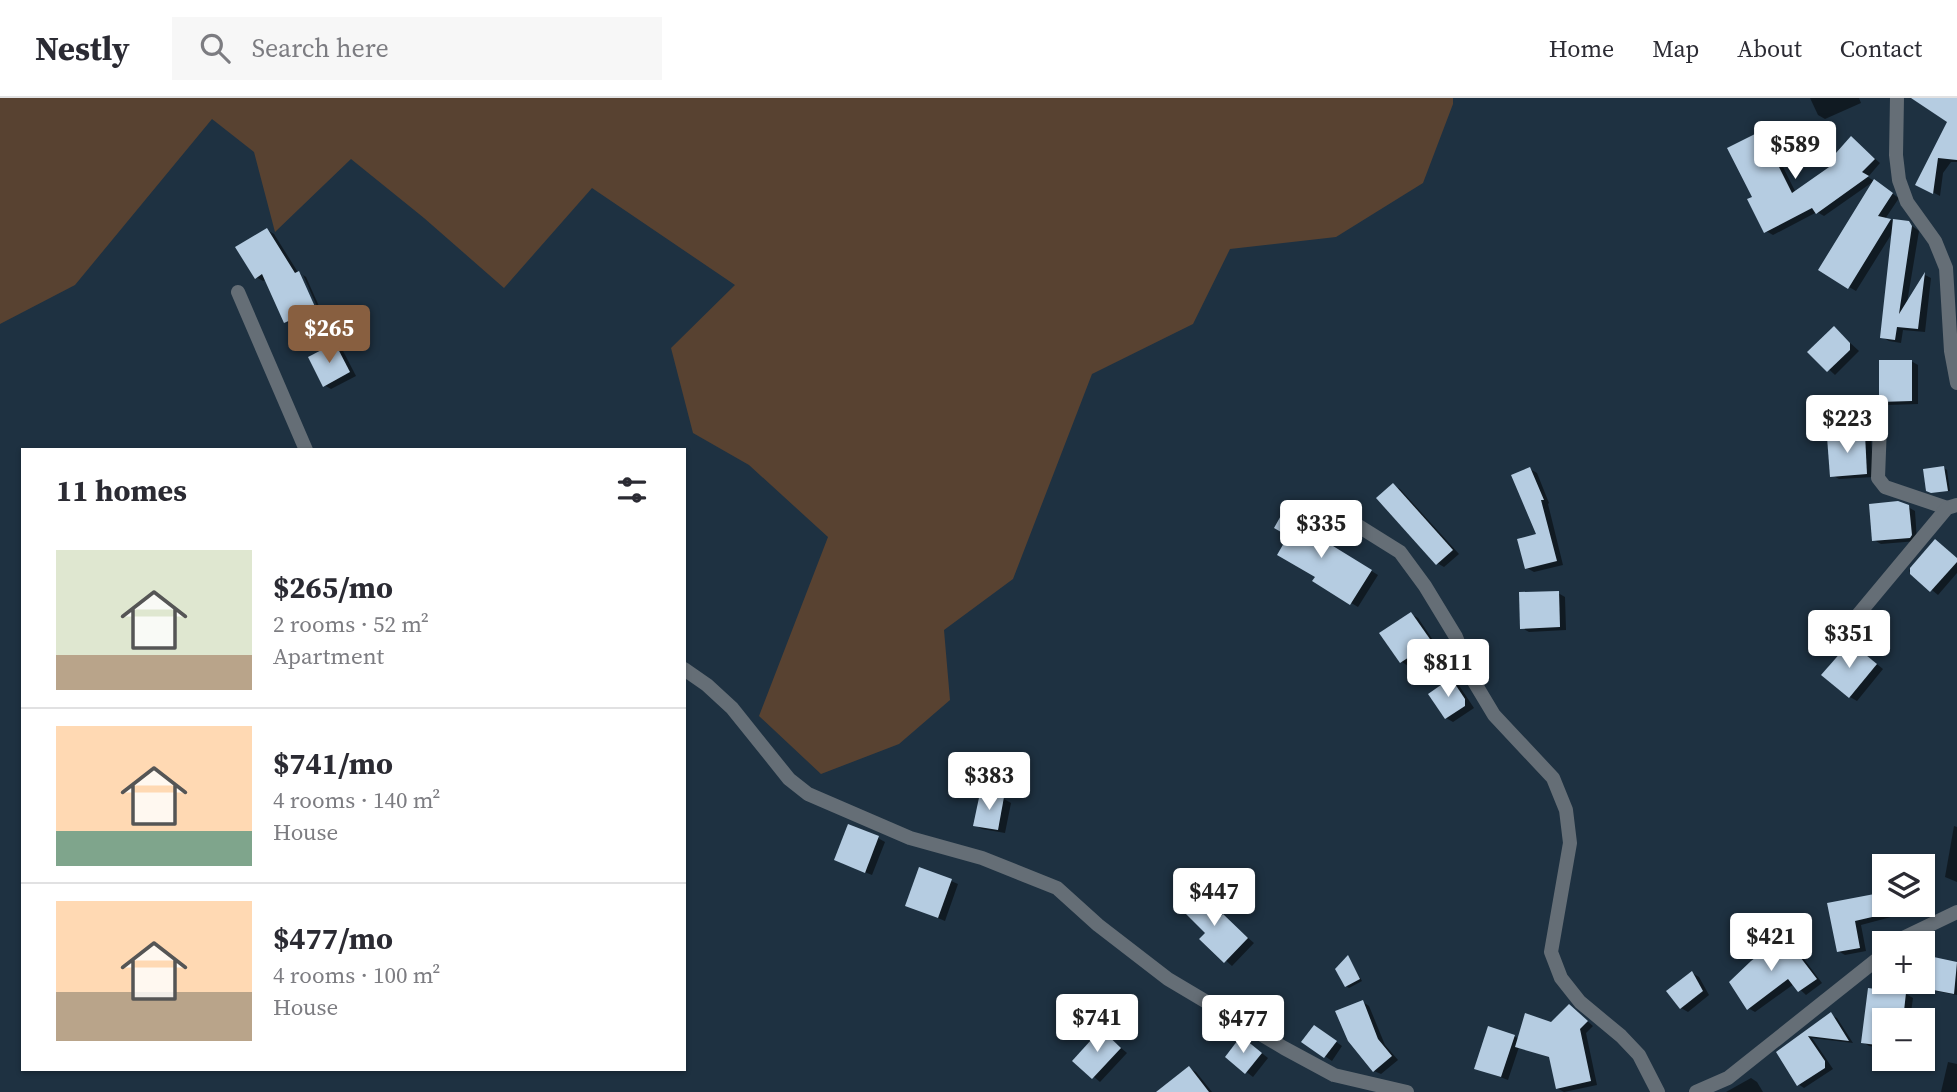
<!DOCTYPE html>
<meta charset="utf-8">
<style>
:root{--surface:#fff;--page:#f7f7f7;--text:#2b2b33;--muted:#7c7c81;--line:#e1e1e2;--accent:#885f40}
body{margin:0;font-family:"Source Serif 4",serif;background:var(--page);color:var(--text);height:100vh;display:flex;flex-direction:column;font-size:26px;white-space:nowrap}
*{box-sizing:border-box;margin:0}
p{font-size:23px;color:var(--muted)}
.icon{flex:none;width:38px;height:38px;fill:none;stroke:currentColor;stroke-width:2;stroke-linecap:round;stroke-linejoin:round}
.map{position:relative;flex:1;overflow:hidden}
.drawer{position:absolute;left:21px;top:350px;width:665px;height:623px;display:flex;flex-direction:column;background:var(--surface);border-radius:0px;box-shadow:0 2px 5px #0004}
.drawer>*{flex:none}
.buttons{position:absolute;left:1872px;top:756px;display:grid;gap:14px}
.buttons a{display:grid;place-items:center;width:63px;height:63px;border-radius:0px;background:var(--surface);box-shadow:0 2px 5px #0004;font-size:35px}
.price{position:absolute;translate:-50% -60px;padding:0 16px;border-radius:7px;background:#fff;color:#222;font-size:23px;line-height:46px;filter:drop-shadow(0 2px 4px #0008)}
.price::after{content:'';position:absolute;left:50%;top:42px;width:21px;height:16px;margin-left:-10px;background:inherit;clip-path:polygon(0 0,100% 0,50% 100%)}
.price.active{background:var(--accent);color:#fff}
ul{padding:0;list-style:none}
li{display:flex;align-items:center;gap:21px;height:175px;padding:0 35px}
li+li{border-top:2px solid var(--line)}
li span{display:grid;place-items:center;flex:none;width:196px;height:140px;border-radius:0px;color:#555}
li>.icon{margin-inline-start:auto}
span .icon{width:84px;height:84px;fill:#fffc;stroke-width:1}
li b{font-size:30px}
h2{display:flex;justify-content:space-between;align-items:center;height:84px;padding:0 35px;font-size:30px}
header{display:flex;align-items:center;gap:42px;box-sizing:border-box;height:98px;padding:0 35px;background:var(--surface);border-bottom:2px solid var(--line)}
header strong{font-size:33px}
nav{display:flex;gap:38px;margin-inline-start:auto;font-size:24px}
.search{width:490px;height:63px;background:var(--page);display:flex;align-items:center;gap:18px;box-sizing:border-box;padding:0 24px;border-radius:0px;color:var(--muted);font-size:26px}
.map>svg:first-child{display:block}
</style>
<header>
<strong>Nestly</strong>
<div class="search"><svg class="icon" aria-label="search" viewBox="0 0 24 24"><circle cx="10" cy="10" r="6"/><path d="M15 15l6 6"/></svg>Search here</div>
<nav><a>Home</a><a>Map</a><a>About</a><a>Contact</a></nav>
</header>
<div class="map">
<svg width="1957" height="994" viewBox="0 0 1957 994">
<rect width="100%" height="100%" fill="#1e3141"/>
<polygon fill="#584231" points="0,0 1453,0 1453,6 1423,85 1336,139 1230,151 1193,226 1092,276 1013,481 944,532 950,602 899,646 821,676 759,618 828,439 749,367 693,335 671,250 735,187 592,90 504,190 424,120 351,61 275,134 254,54 212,21 75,187 0,226"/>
<g fill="#0007">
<polygon points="1810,0 1859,0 1861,5 1825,21 1818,17"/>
<polygon points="1914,0 1957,0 1957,64 1951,64 1943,75 1940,98 1917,86 1949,24"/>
<polygon points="1761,35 1768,39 1796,95 1835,68 1852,41 1880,65 1868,79 1874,83 1824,118 1817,114 1773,137 1766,133 1754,100"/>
<polygon points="1881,88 1899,100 1885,121 1908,125 1919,133 1907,205 1925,177 1931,180 1925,234 1903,232 1901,245 1889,243 1882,239 1894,132 1856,193 1820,172"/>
<polygon points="267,132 274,136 299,176 303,177 299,177 317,217 292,227 285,223 267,181 263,183 256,179"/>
<polygon points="303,177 306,179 322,215 320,215"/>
<polygon points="1834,230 1859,253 1835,277 1810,254"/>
<polygon points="335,247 342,251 356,278 331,291 324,287"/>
<polygon points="1911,263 1918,267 1918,306 1888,307 1881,303"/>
<polygon points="1864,338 1871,342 1874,379 1839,381 1832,377"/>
<polygon points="1944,370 1947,372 1950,393 1931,393"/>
<polygon points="1530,371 1537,375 1549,405 1548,406 1563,467 1534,474 1527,470 1539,437"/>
<polygon points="1393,387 1400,391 1459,456 1444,469 1437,465"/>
<polygon points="1908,409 1915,413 1917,443 1881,446 1874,442"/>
<polygon points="1283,417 1328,442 1326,445 1378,477 1358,509 1314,483 1317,478 1290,437"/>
<polygon points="1936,443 1957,460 1957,475 1938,497 1909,473"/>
<polygon points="1558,495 1565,499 1566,532 1529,534 1522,530"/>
<polygon points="1411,516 1418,520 1437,548 1408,568 1402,564 1382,536"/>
<polygon points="1857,550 1883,571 1857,603 1850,599"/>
<polygon points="1451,582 1458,586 1474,610 1453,624 1446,620"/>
<polygon points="981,697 1004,701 1011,705 1005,735 982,731 975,727"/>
<polygon points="1954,728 1957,729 1957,784 1945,779"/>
<polygon points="878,740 885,744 872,777 843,765"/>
<polygon points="1902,760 1909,764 1910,768 1885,768 1885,807 1920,807 1921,811 1861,827 1866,853 1845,857 1838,853 1829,807 1879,797 1872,768"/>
<polygon points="951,783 958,786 945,823 907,807"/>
<polygon points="1197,796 1254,845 1232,868 1202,841 1207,835"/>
<polygon points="1784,840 1791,844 1822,885 1806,897 1794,886 1755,914 1748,910"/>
<polygon points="1923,843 1930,847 1934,861 1957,865 1957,897 1920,890 1913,886 1913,884 1923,884 1923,845 1921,845"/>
<polygon points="1348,860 1362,883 1349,890 1346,888"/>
<polygon points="1692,875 1699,879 1709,897 1688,914 1681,910"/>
<polygon points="1906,896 1913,900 1910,922 1885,922 1885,950 1869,948 1863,944"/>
<polygon points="1363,904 1369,908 1385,947 1398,962 1381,976 1374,973"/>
<polygon points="1570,908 1593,928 1586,935 1597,987 1564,994 1557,990 1551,960 1519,949 1508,982 1476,970 1514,938 1519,941 1551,926"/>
<polygon points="1831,917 1837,920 1853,945 1812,940 1833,971 1804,990 1798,986 1778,955"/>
<polygon points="1321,933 1342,948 1332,963 1304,944"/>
<polygon points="1102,934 1127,955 1100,984 1075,963"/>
<polygon points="1249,945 1268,960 1253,979 1227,959"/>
<polygon points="1948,964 1957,966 1957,994 1941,994"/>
<polygon points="1189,970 1196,974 1212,994 1159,994"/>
<polygon points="1751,980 1757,984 1763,994 1726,994"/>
</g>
<g fill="#b5cce1">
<polygon points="1911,0 1957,0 1957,62 1938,60 1933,96 1915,87 1947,24"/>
<polygon points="1761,33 1792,95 1832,67 1828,64 1851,38 1875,61 1862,74 1869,78 1816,116 1812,110 1764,135 1747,101 1752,99 1727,50"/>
<polygon points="1874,81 1893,95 1878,118 1891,121 1848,191 1818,172"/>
<polygon points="1893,121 1909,123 1912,128 1899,216 1925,174 1918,231 1897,229 1895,242 1880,240"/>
<polygon points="267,130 295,175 299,173 316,211 284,225 262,176 255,181 235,149"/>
<polygon points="1834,228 1850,245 1850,252 1827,274 1807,254"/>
<polygon points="335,245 350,274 323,289 308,259"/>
<polygon points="1879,262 1912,262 1912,303 1879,304"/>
<polygon points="1865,336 1867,376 1830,379 1827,339"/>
<polygon points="1944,368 1948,393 1931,395 1926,393 1923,371"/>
<polygon points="1530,369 1544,402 1541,402 1557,463 1525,471 1517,441 1536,436 1511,377"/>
<polygon points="1393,385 1453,452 1436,467 1376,400"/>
<polygon points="1898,403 1909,407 1912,437 1910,440 1872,443 1869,406"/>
<polygon points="1283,414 1322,437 1320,440 1372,472 1350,507 1312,483 1315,479 1277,457 1288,438 1274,430"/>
<polygon points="1935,441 1957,460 1957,464 1930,494 1910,476 1910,470"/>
<polygon points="1559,493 1560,529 1520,531 1519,494"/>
<polygon points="1411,514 1432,544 1400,565 1379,535"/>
<polygon points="1850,544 1877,566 1849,600 1821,577"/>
<polygon points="1451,580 1465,601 1465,608 1445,621 1428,596"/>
<polygon points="980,695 1004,699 998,732 973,728"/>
<polygon points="848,726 879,738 865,775 834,762"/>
<polygon points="919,769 952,781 938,820 905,808"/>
<polygon points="1196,794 1221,818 1223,816 1248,840 1224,865 1199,841 1205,835 1180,810"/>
<polygon points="1885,794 1885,816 1855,823 1860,850 1837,854 1827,805"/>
<polygon points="1784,838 1817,881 1798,894 1788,881 1747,912 1729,884 1751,863"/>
<polygon points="1348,857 1360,881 1345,889 1335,871"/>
<polygon points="1929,858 1957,864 1954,896 1923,890"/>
<polygon points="1692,873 1703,893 1680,911 1666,893"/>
<polygon points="1868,890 1906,895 1903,922 1885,922 1885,948 1861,945"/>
<polygon points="1363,902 1378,941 1392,958 1373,974 1348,943 1335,913"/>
<polygon points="1569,906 1588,923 1580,931 1591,983 1556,991 1549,959 1515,949 1525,915 1551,924"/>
<polygon points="1831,914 1849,943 1808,938 1825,963 1825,970 1797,988 1776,954"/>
<polygon points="1314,927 1337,943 1324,960 1301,944"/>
<polygon points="1488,928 1515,937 1501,979 1474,971"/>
<polygon points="1101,931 1121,950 1092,981 1072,963"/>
<polygon points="1241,938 1262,955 1245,976 1225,959"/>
<polygon points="1189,968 1209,994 1156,994"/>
</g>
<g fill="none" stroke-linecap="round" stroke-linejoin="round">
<g stroke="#656e76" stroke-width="14">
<polyline points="1897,0 1896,57 1899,82 1907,104 1935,143 1946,170 1951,253 1957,285"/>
<polyline points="238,194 306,352"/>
<polyline points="1880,327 1878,380 1885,389 1947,410"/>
<polyline points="1352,424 1400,454 1425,488 1456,539 1473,582 1494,617 1553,680 1566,712 1570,745 1551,854 1561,880 1580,904 1621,938 1639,957 1658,994"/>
<polyline points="1832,548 1947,410 1957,407"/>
<polyline points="684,571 707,587 732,610 789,681 808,696 910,740 982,760 1057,790 1098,827 1168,881 1284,950 1334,977 1407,994"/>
<polyline points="1897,845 1905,839 1957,814"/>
<polyline points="1696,994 1728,980 1885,855"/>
</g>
</g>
</svg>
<div class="buttons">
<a><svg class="icon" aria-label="layers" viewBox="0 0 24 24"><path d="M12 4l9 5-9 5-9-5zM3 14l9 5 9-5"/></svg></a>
<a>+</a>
<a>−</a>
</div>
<b class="price" style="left:1795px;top:83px">$589</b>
<b class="price active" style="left:329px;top:267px">$265</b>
<b class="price" style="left:1847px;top:357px">$223</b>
<b class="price" style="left:1321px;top:462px">$335</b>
<b class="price" style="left:1849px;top:572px">$351</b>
<b class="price" style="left:1448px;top:601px">$811</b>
<b class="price" style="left:989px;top:714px">$383</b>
<b class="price" style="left:1214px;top:830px">$447</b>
<b class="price" style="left:1771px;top:875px">$421</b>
<b class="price" style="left:1097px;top:956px">$741</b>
<b class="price" style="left:1243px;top:957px">$477</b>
<section class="drawer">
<h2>11 homes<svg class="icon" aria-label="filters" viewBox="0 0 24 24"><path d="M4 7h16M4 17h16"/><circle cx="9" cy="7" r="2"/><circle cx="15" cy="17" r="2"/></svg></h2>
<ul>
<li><span style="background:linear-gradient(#dfe7d0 75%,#b9a48a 0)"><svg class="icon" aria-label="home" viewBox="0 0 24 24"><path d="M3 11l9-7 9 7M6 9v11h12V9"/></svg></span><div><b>$265/mo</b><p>2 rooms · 52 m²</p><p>Apartment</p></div></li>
<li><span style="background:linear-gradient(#ffd9b3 75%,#7fa58c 0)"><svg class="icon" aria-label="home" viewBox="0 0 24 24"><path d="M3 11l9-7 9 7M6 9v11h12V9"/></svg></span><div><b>$741/mo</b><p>4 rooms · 140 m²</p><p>House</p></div></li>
<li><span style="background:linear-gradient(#ffd9b3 65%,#b9a48a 0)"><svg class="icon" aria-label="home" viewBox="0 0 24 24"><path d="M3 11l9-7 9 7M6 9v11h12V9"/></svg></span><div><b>$477/mo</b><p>4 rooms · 100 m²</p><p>House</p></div></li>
</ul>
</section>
</div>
